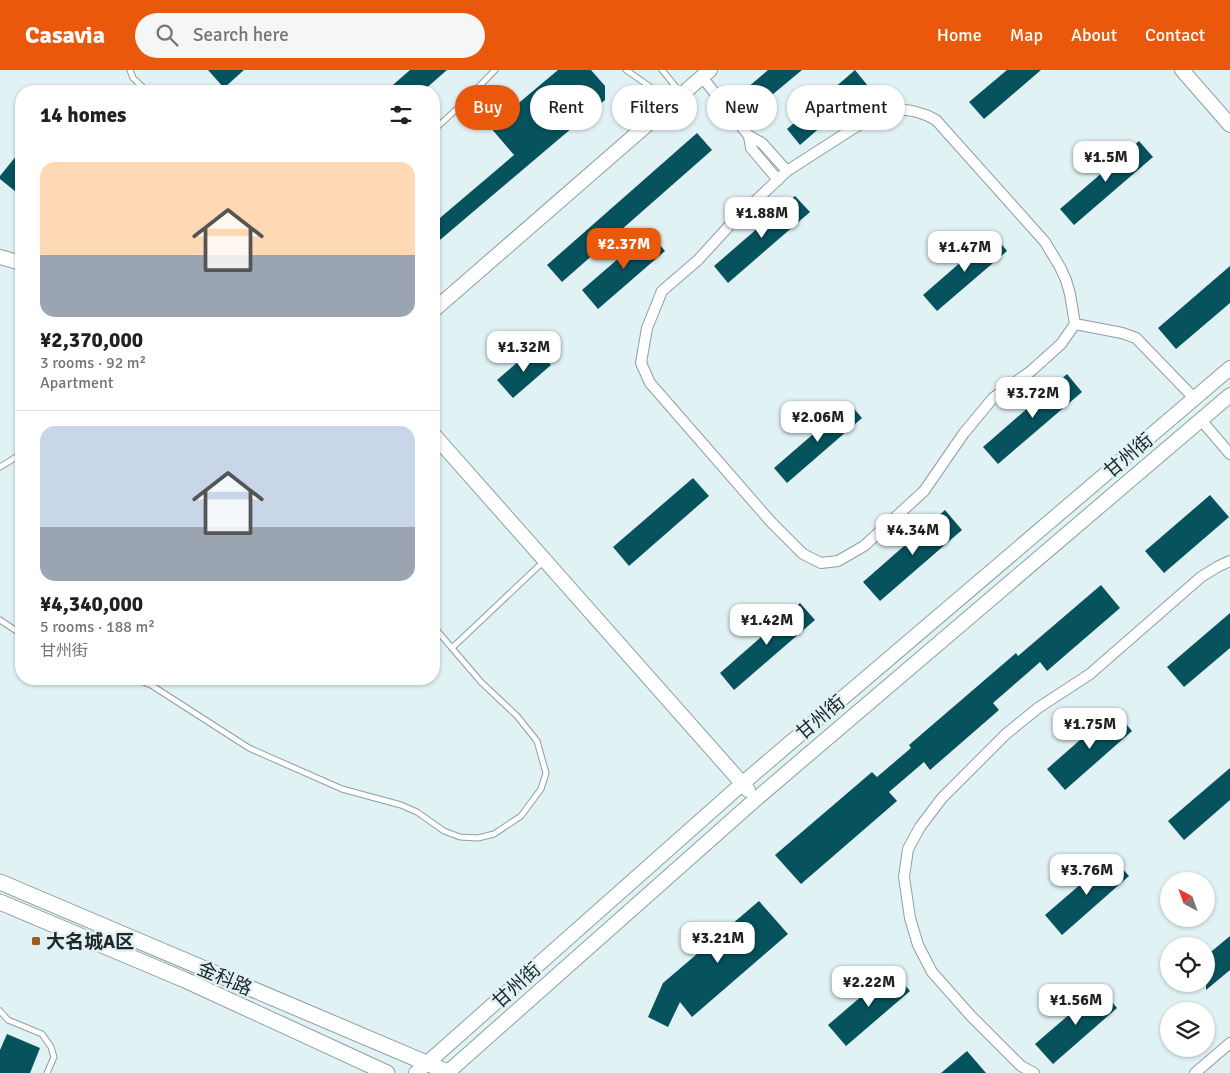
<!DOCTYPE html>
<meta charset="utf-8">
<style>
:root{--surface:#fff;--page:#f6f6f6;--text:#202124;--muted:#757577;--line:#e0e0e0;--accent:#ea580c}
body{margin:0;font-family:Signika,"Noto Sans SC",sans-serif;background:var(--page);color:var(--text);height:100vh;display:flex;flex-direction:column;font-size:19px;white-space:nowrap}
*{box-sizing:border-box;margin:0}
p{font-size:16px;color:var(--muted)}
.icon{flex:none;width:28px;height:28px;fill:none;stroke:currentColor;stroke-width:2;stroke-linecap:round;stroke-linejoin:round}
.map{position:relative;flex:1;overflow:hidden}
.details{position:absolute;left:15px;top:15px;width:425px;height:600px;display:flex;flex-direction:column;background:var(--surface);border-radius:20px;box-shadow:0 1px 4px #0004}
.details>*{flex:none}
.banner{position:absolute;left:455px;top:15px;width:475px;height:45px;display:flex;gap:10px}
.needle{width:32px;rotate:319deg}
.buttons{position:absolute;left:1160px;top:802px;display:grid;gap:10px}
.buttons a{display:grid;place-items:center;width:55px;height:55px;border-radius:50%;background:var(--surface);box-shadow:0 1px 4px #0004;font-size:25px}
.price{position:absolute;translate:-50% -42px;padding:0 11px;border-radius:10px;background:#fff;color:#222;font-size:16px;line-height:32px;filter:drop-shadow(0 1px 2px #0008)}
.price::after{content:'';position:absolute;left:50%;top:30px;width:15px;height:11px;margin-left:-8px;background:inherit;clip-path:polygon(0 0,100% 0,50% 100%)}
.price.selected{background:var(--accent);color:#fff}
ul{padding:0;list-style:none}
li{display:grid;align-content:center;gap:10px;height:265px;padding:0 25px}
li+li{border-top:1px solid var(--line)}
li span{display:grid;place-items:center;height:155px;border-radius:15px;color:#555}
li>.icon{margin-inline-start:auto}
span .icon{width:90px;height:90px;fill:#fffc;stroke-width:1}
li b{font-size:21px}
h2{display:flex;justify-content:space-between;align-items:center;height:60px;padding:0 25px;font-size:21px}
.chip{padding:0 18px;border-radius:22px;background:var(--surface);box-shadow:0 1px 4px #0004;font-size:18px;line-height:45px}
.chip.selected{background:var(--accent);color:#fff}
header{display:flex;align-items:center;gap:30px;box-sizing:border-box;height:70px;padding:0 25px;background:var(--accent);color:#fff}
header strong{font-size:24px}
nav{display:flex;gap:28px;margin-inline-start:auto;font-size:18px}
.search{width:350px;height:45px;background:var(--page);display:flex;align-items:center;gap:12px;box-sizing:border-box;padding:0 18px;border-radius:28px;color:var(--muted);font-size:19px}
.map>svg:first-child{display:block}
</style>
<header>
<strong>Casavia</strong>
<div class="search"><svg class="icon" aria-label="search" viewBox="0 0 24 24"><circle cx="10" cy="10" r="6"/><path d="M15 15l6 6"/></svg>Search here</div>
<nav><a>Home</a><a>Map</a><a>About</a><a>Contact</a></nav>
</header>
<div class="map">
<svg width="1230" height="1003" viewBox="0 0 1230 1003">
<rect width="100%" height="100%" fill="#e1f2f5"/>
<g fill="#06525d">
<polygon points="208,0 244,0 224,18"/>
<polygon points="410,0 447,0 423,21 386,21"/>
<polygon points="558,0 591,0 605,16 605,30 434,175 434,153 514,85 490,57"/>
<polygon points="768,0 802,0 761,34 747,18"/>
<polygon points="855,0 868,16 800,75 787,59"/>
<polygon points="1007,0 1041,0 984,49 969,32"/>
<polygon points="697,63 712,80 562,212 547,195"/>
<polygon points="1139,71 1153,87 1074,155 1060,139"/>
<polygon points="21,80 21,126 0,109 0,106"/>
<polygon points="795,126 810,142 728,213 714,196"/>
<polygon points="649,162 665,181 598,239 582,220"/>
<polygon points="993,164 1007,181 937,241 923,225"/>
<polygon points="1230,196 1230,233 1176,279 1158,258"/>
<polygon points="535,277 551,295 513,328 497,310"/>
<polygon points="1067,304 1082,322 998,394 983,377"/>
<polygon points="849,333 862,348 787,413 774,398"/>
<polygon points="693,408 709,426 629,496 613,477"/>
<polygon points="1210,425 1229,447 1164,503 1145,481"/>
<polygon points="945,440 962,460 880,531 863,512"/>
<polygon points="1101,515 1120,538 1047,601 1040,592 993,633 999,640 930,700 924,692 889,722 897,731 801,814 775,785 872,702 877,707 911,678 909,675 1016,583 1018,586"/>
<polygon points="800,533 815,550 734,620 720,603"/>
<polygon points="1230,543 1230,578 1184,617 1167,597"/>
<polygon points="1114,640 1132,661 1065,720 1047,699"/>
<polygon points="1230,698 1230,730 1184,770 1168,751"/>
<polygon points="1112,787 1129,806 1062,865 1045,845"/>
<polygon points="759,831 788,864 692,947 680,932 668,957 648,947 663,913"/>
<polygon points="1230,866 1230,900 1206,920 1206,886"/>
<polygon points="892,900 910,921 846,976 828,955"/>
<polygon points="1100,918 1117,938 1053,994 1035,974"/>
<polygon points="7,964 40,978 30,1003 0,1003 0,980"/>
<polygon points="967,981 986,1003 941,1003"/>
</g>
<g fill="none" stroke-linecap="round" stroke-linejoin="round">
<g stroke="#8e9ea1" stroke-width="7">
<g id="service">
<polyline points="130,0 133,8 147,21"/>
<polyline points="626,0 672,32"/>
<polyline points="662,0 681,23"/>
<polyline points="434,60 462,34 495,0"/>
<polyline points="0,397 21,384"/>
<polyline points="0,550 21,564"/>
<polyline points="452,578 544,491"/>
<polyline points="136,609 151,615 249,678 342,719 401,735 417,742 444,761 460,767 478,768 494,764 521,746 541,719 546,703 537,671 517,646 481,612 434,557"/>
<polyline points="0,941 8,950 42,964 51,977 54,987 47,1003"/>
</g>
</g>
<g stroke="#8e9ea1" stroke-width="12">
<g id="minor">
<polyline points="702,7 749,66 762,73 787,101"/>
<path d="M895 40C910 39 922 42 936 50L1045 172 1060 197 1066 210 1070 224 1075 254 1061 274 1031 301 993 328 964 363 924 421 864 476 838 491 821 493 803 484 771 452 650 313 641 293 647 258 662 221 698 190 729 156 787 101 871 47 886 41Z"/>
<polyline points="749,66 751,78 778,110"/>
<polyline points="1075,254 1122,263 1136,268 1194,328"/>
<polyline points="1201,350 1230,384"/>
<polyline points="1034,1003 1021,996 971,946 932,902 918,875 910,848 904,807 908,779 920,757 942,728 1006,664 1038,638 1090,604 1201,507 1217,497 1230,491"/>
<polyline points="1195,1003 1230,973"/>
</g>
</g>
<g stroke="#8e9ea1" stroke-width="16">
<g id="tertiary">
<polyline points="1182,0 1230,55"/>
<polyline points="0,187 21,193"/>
<polyline points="434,240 710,0"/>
<polyline points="434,365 748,720"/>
<polyline points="416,1003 743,713 1230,298"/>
<polyline points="447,1003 756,729 1230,325"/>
</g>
</g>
<g stroke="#8e9ea1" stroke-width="17">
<g id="secondary">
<polyline points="0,812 450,1003"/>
<polyline points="0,832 185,910 387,1003"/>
</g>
</g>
<use href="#service" stroke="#fff" stroke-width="5"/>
<use href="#minor" stroke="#fff" stroke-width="10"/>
<use href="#tertiary" stroke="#fff" stroke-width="14"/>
<use href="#secondary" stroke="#fff" stroke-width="15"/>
</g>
<rect fill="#9a5c21" stroke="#e1f2f5" stroke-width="2" x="31" y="866" width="10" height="10" rx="2.5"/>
<g text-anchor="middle" stroke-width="5" stroke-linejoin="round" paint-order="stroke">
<g font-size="19" fill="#222829" stroke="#e1f2f5">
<text transform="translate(1128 385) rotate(-40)" y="7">甘州街</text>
<text transform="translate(820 647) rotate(-40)" y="7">甘州街</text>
<text transform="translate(225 908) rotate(23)" y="7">金科路</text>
<text transform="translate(516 915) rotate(-42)" y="7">甘州街</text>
</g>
<g font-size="19" font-weight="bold" fill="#222829" stroke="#e1f2f5" text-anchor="start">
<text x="46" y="878">大名城A区</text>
</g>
</g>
</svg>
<div class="buttons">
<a><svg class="needle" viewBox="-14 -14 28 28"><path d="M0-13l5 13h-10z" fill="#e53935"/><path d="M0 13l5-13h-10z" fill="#757577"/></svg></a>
<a><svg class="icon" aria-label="locate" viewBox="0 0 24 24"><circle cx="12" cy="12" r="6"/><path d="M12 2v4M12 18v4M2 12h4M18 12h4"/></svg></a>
<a><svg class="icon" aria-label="layers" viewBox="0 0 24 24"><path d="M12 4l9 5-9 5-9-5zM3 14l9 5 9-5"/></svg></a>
</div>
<b class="price" style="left:1106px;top:113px">¥1.5M</b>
<b class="price" style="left:762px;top:169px">¥1.88M</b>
<b class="price selected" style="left:624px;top:200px">¥2.37M</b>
<b class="price" style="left:965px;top:203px">¥1.47M</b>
<b class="price" style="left:524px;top:303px">¥1.32M</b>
<b class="price" style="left:1033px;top:349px">¥3.72M</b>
<b class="price" style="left:818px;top:373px">¥2.06M</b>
<b class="price" style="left:913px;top:486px">¥4.34M</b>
<b class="price" style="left:767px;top:576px">¥1.42M</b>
<b class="price" style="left:1090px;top:680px">¥1.75M</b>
<b class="price" style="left:1087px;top:826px">¥3.76M</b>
<b class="price" style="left:718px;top:894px">¥3.21M</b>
<b class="price" style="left:869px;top:938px">¥2.22M</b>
<b class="price" style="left:1076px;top:956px">¥1.56M</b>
<div class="banner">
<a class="chip selected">Buy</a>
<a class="chip">Rent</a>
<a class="chip">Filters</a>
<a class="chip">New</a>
<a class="chip">Apartment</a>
</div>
<section class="details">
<h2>14 homes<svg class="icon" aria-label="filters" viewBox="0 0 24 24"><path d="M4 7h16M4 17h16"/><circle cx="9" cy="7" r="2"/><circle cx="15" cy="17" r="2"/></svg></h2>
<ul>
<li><span style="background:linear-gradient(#ffd9b3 60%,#9aa5b1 0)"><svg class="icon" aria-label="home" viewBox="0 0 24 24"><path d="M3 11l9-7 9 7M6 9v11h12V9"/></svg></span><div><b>¥2,370,000</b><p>3 rooms · 92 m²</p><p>Apartment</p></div></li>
<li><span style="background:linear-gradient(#c9d6e8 65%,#9aa5b1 0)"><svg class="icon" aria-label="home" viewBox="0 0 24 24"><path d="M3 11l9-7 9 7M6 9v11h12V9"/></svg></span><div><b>¥4,340,000</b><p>5 rooms · 188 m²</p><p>甘州街</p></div></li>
</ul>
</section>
</div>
